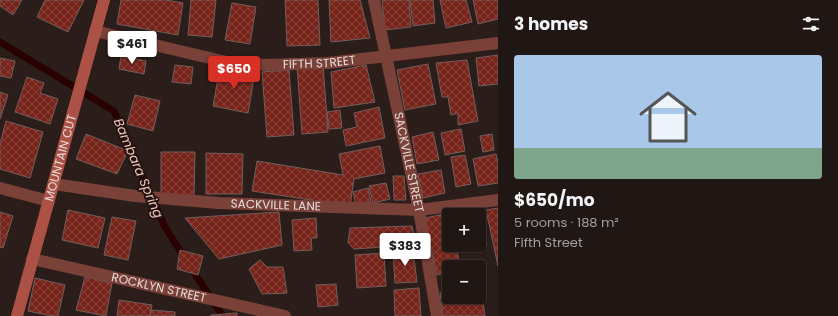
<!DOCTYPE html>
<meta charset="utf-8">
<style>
:root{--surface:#201614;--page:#281f1d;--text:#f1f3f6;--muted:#a29fa0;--line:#3d3534;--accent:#d93025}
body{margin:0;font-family:Poppins,sans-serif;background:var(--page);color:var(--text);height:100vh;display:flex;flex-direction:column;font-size:15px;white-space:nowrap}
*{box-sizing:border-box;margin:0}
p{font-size:13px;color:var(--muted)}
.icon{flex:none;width:22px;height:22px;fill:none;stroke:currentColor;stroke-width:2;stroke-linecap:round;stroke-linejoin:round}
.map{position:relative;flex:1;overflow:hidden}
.details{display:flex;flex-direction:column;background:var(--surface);width:340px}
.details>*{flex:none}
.buttons{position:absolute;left:442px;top:208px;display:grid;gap:8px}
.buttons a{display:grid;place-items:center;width:44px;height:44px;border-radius:4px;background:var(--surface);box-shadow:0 1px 3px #0004,0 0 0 1px var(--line);font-size:20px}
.price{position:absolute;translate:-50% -34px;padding:0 9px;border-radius:4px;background:#fff;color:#222;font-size:13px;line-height:26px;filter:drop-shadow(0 1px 2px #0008)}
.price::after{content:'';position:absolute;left:50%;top:24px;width:12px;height:9px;margin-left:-6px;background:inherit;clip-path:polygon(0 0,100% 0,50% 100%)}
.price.current{background:var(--accent);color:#fff}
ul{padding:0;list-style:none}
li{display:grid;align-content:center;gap:8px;height:212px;padding:0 16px}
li+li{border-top:1px solid var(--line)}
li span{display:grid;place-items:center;height:124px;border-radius:4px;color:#555}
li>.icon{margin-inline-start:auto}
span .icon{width:72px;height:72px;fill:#fffc;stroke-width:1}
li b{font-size:17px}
h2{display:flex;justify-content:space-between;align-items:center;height:48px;padding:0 16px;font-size:17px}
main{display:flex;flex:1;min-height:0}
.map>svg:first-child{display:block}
</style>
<main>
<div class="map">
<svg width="498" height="316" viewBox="0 0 498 316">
<defs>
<pattern id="building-cross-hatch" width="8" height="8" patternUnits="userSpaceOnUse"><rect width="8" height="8" fill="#77241b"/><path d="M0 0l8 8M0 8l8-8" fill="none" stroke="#8a433c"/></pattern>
</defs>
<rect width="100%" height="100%" fill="#2b1d1a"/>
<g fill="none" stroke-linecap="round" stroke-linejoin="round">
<g stroke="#2a0101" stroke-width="7">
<polyline points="0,42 114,111 165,227 184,257"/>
<polyline points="191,268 223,316"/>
</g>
</g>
<g fill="url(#building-cross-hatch)" stroke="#715f5c">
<polygon points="0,0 22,0 13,15 0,6"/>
<polygon points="45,0 84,0 68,32 37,17"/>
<polygon points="121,0 167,0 183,3 178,35 117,24"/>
<polygon points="191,0 216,0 212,37 188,35"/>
<polygon points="285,0 318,0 320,45 287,46"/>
<polygon points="329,0 360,0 370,38 331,42"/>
<polygon points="382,0 409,0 411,27 385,30"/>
<polygon points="410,0 433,0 435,23 413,26"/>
<polygon points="440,0 466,0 472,22 446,28"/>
<polygon points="473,0 498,0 498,19 478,24"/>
<polygon points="232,3 256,7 250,44 225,40"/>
<polygon points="498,55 498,84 479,86 476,58"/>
<polygon points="121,56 146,61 144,74 119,69"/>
<polygon points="0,58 15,61 11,78 0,76"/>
<polygon points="467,60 478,121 458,125 458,113 451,115 448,97 442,97 436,63"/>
<polygon points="323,64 328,132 302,134 297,66"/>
<polygon points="428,64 436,104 405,110 397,70"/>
<polygon points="175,65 193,67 191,84 172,82"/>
<polygon points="366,65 375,102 334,108 331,72"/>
<polygon points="220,67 255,73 248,113 213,106"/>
<polygon points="289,70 294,135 267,137 262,72"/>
<polygon points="27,77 44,83 40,93 58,99 50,124 15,112"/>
<polygon points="0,92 8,95 0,119"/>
<polygon points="135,95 160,101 153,131 127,124"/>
<polygon points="379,107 385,138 346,146 343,130 357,127 354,113"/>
<polygon points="340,110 342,128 329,129 327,112"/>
<polygon points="6,121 43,132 30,178 0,169 0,144"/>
<polygon points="461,129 465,151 445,155 441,133"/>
<polygon points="433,132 439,160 417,164 412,137"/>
<polygon points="86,134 128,151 117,174 76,159"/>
<polygon points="492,134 494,150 483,152 480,136"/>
<polygon points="380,146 385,173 354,179 350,206 252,191 257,161 343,175 339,154"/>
<polygon points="161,152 195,152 194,196 161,196"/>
<polygon points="206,153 243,154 242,194 206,194"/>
<polygon points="496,154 498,163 498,183 478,186 473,159"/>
<polygon points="465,155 471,184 456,187 451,157"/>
<polygon points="441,170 445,193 423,198 418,174"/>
<polygon points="393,176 404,176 406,200 394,200"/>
<polygon points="386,183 390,199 373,203 369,186"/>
<polygon points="368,188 371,202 356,205 353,192"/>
<polygon points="498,208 498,266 486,210"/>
<polygon points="68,210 105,218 98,248 62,240"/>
<polygon points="0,212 13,216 3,248 0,247"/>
<polygon points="279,212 282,245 219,259 185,218"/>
<polygon points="449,213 449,245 456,245 460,267 449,267 449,272 437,275 425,218"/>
<polygon points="481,215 487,245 464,250 463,245 479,245 479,216"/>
<polygon points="112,217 136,221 128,260 104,255"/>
<polygon points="316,218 317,238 311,238 312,250 294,251 292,220"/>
<polygon points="412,226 417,249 383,247 354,249 348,243 350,228"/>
<polygon points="180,250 203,256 198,275 177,269"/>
<polygon points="413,251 417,282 395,283 393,253"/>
<polygon points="384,253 386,286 357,288 355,255"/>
<polygon points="260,260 267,267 283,267 287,293 262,294 249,269"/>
<polygon points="85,277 112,283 106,316 76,310"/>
<polygon points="35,278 65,285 58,316 52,316 28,311"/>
<polygon points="336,284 338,305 318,307 316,285"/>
<polygon points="419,288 421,316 395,316 394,290"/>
<polygon points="479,288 481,288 485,316 443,316 440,293 449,292 449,297 479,297"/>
<polygon points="119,300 152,305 150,316 117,316"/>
<polygon points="151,310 175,312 175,316 150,316"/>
<polygon points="237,313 237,316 211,316 211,315"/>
</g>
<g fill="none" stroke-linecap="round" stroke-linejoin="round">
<g stroke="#7a4139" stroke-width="12">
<path id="s1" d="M374 0 419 210 437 316"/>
<path id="s2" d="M95 31 231 63 267 65 328 63 498 43"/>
<path id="s3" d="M54 184 135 196 219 203 419 210 498 200"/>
<polyline points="0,188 49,201"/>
<path id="s4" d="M32 259 285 316"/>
</g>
<path stroke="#ab5145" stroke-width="12" id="s5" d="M17 316 104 0"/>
</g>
<g text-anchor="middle" stroke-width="4" stroke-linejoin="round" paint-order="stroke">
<g font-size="12" fill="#e7dddb" stroke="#211411">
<text dy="4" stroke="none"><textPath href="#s2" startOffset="228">FIFTH STREET</textPath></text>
<text dy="4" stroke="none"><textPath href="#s5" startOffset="164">MOUNTAIN CUT</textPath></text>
<text dy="4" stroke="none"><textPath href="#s1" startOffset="166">SACKVILLE STREET</textPath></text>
<text dy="4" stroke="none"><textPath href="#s3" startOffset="223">SACKVILLE LANE</textPath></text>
<text dy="4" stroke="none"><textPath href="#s4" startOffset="130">ROCKLYN STREET</textPath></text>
</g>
<g font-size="13" font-style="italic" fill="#f4c2ba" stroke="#211411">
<text transform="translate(139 168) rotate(67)" y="5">Bambara Spring</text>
</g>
</g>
</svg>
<div class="buttons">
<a>+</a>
<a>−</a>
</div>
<b class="price" style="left:132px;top:65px">$461</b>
<b class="price current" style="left:234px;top:90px">$650</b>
<b class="price" style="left:405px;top:267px">$383</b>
</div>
<section class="details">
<h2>3 homes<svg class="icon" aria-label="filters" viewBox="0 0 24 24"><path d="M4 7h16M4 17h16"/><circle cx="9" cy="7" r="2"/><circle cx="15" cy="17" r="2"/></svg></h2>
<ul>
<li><span style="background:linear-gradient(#a9c7e8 75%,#7fa58c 0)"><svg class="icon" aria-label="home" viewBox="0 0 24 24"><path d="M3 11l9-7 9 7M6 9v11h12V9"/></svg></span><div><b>$650/mo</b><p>5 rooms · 188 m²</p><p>Fifth Street</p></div></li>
</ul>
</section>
</main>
